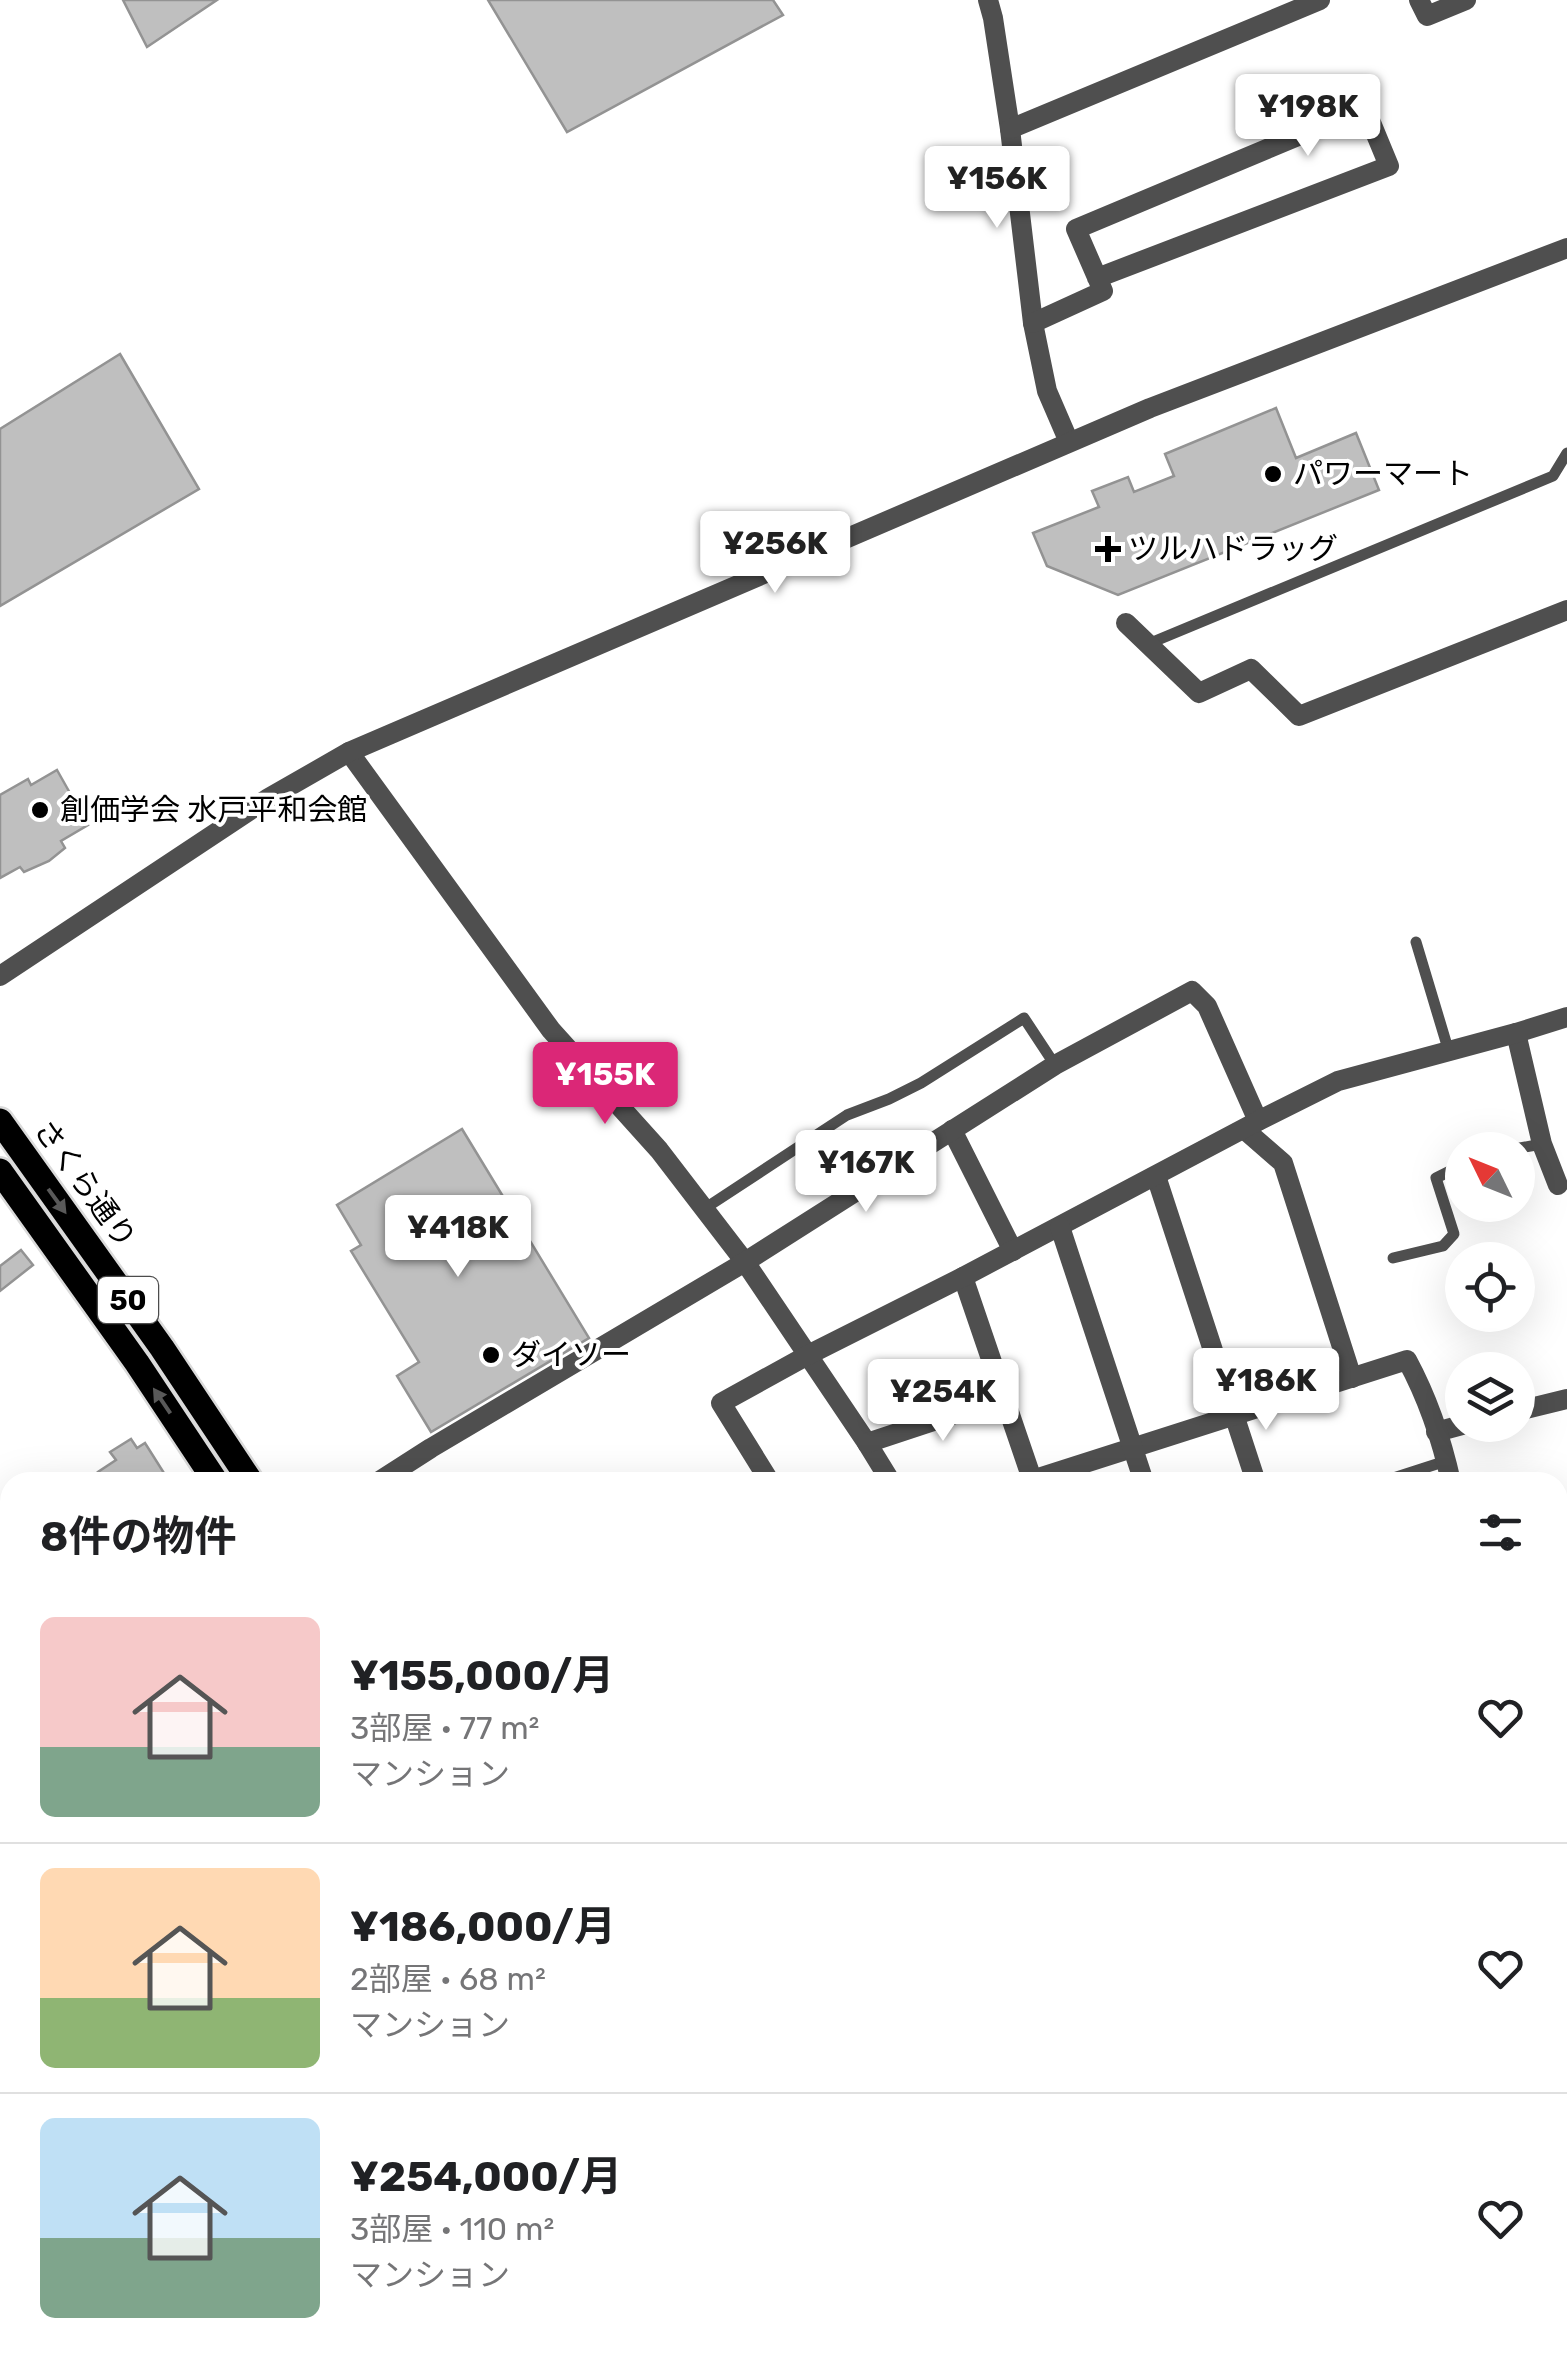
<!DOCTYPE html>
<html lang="ja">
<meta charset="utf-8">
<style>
:root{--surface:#fff;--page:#f6f6f6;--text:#202124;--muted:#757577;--line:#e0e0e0;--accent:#db2777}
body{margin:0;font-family:Rubik,"Noto Sans JP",sans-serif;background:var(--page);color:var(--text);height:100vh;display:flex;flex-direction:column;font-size:38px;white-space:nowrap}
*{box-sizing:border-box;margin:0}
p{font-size:32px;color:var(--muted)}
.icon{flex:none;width:55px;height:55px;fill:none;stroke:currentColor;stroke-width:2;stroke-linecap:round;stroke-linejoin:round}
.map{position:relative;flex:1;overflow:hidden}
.details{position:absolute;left:0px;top:1472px;width:1568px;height:892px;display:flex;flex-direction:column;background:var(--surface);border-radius:30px 30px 0 0;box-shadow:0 10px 40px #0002}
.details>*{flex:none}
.needle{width:65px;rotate:313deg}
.fabs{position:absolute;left:1445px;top:1132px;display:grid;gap:20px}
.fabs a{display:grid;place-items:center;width:90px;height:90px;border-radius:50%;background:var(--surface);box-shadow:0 10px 40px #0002;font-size:50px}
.price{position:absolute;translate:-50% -85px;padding:0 22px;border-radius:10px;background:#fff;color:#222;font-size:32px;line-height:65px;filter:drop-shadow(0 2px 5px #0008)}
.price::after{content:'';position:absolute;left:50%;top:60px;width:30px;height:22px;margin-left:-15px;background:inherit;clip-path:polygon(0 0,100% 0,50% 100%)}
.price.current{background:var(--accent);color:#fff}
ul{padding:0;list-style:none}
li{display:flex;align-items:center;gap:30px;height:250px;padding:0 40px}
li+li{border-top:2px solid var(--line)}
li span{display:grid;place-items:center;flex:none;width:280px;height:200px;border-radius:15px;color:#555}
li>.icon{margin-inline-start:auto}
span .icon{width:120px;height:120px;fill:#fffc;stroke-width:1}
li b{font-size:42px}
h2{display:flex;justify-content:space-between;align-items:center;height:120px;padding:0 40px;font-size:42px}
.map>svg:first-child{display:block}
</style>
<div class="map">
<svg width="1567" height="2364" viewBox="0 0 1567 2364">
<rect width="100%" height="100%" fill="#fff"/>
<g fill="#bfbfbf" stroke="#939393" stroke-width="2.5">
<polygon points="123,0 217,0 147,47"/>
<polygon points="488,0 773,0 783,15 567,132"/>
<polygon points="120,354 199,489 0,606 0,429"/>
<polygon points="1276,408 1296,458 1356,433 1379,490 1118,595 1047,566 1033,533 1099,507 1092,491 1128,477 1134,492 1174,476 1165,454"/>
<polygon points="57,770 88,825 61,841 65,848 49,861 24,872 20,867 0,878 0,795 28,779 31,785"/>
<polygon points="462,1129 589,1338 431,1432 397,1376 419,1362 351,1251 361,1245 337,1205"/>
<polygon points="21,1250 33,1265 0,1291 0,1266"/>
<polygon points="131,1439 137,1448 145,1443 164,1473 150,1482 104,1482 98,1472 116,1460 110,1452"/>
</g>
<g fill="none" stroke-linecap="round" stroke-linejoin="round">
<g stroke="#dbdbdb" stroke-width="30">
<g id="primary">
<polyline points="0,1121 162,1348 251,1482"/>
<polyline points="0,1171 137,1363 216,1482"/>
<polyline points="801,2355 807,2364"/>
<polyline points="838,2355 844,2364"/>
</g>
</g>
<polyline stroke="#717171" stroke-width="4" stroke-dasharray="2.5 5" stroke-linecap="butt" points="1558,2059 1567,2069"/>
<g stroke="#4f4f4f" stroke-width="11">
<polyline points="1148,644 1553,476 1567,453"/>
<polyline points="1416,942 1449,1052"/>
<polyline points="1509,1150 1542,1144"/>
<polyline points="704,1209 847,1115 889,1099 921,1083 1024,1018 1055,1065"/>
<polyline points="1393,1258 1443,1246 1454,1234 1436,1178 1462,1165"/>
<polyline points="1381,1482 1446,1461"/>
<polyline points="0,1634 10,1628"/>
<polyline points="1558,1826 1559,1825"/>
<polyline points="0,1840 10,1855"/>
</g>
<g stroke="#4f4f4f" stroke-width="20">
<polyline points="988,0 993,18 1010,129 1033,323 1047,391 1069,442"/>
<polyline points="1419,0 1427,16 1466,0"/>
<polyline points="1010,129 1320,0"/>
<polyline points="1033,323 1103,291 1076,229 1365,108 1389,166 1097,278"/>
<polyline points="1126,623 1199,693 1251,669 1299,716 1567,610"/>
<polyline points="349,752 551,1030 659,1150 745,1262 867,1443 891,1482"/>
<polyline points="1516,1033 1542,1144 1558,1185"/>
<polyline points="952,1130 1013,1251"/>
<polyline points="1245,1130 1283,1163 1352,1378"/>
<polyline points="1156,1176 1256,1482"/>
<polyline points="963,1277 1033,1482"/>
<polyline points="1518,1411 1567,1399"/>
<polyline points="1436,1432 1462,1425"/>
<polyline points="867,1443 1003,1398"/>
<path d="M1032 1480 1407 1360C1427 1397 1442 1441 1451 1482"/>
<polyline points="378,1482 431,1448 745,1262 1055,1065 1192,991 1207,1006 1258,1121"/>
<polyline points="770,1482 721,1403 808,1355 963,1277 1258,1121 1338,1081 1516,1033 1567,1017"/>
<polyline points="414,2355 421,2364"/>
<polyline points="1094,2355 1097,2364"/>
<polyline points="1290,2355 1293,2364"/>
<polyline points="169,2364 184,2355"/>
<polyline points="880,2364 900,2355"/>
<polyline points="1426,2364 1441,2355"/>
</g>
<g stroke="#4f4f4f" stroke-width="20">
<polyline points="0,976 267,799 349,752 1150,408 1567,248"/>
<polyline points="1060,1227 1144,1482"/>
<polyline points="1558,1557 1567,1556"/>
<polyline points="0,2297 10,2318"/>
<polyline points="27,2355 31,2364"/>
</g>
<use href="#primary" stroke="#000" stroke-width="25"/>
</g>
<defs><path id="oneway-solid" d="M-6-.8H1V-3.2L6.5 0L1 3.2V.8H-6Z" transform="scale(2.5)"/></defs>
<g fill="#595959">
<use href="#oneway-solid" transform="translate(57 1201) rotate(54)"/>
<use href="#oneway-solid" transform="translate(162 1401) rotate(-124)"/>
</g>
<g fill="#000" stroke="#fff" stroke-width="4">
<circle cx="1273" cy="474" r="10"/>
<path d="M1103 534h10v10h10v10h-10v10h-10v-10h-10v-10h10z"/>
<circle cx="40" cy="810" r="10"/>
<circle cx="491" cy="1355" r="10"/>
</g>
<g text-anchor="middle" stroke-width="8" stroke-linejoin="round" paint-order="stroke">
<rect fill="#fff" stroke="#4c4c4c" stroke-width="2.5" x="98" y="1277" width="60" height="46" rx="8"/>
<g font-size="28" font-weight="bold" fill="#000">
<text x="128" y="1310">50</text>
</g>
<g font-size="30" fill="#000" stroke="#fff" text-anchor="start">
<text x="1293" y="484">パワーマート</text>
<text x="1128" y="559">ツルハドラッグ</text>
<text x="60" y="820">創価学会 水戸平和会館</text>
<text x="511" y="1365">ダイソー</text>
</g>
<g font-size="30" fill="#000" stroke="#fff">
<text transform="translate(85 1184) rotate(54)" y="10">さくら通り</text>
</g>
</g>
</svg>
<div class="fabs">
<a><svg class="needle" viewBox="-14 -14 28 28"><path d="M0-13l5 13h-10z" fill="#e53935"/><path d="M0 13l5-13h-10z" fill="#757577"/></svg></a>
<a><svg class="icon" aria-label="locate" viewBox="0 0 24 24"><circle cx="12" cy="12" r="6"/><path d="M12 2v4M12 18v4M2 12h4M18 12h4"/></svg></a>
<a><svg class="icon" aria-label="layers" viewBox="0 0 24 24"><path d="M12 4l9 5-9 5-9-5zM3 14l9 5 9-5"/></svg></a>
</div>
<b class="price" style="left:1308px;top:159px">¥198K</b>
<b class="price" style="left:997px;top:231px">¥156K</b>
<b class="price" style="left:775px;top:596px">¥256K</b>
<b class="price current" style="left:605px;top:1127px">¥155K</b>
<b class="price" style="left:866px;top:1215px">¥167K</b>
<b class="price" style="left:458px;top:1280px">¥418K</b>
<b class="price" style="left:1266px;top:1433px">¥186K</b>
<b class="price" style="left:943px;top:1444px">¥254K</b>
<section class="details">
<h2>8件の物件<svg class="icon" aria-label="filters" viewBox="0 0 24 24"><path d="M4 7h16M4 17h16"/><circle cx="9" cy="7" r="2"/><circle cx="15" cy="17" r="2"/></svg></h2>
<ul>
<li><span style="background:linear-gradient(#f6c9c9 65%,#7fa58c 0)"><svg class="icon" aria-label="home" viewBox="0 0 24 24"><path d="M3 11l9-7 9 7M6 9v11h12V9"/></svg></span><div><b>¥155,000/月</b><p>3部屋 · 77 m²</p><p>マンション</p></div><svg class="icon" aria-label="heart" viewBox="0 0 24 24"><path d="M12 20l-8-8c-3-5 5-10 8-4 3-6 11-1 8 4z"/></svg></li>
<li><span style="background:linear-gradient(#ffd9b3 65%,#8fb573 0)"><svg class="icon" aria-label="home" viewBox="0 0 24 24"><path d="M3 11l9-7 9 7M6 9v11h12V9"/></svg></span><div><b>¥186,000/月</b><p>2部屋 · 68 m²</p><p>マンション</p></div><svg class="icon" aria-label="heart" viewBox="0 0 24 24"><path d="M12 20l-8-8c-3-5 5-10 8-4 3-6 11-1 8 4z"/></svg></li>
<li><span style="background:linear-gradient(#bfe0f5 60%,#7fa58c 0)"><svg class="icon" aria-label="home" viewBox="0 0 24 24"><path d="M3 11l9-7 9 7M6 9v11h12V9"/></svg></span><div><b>¥254,000/月</b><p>3部屋 · 110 m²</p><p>マンション</p></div><svg class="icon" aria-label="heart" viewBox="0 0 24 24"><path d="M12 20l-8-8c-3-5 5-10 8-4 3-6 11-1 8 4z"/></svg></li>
</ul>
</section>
</div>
